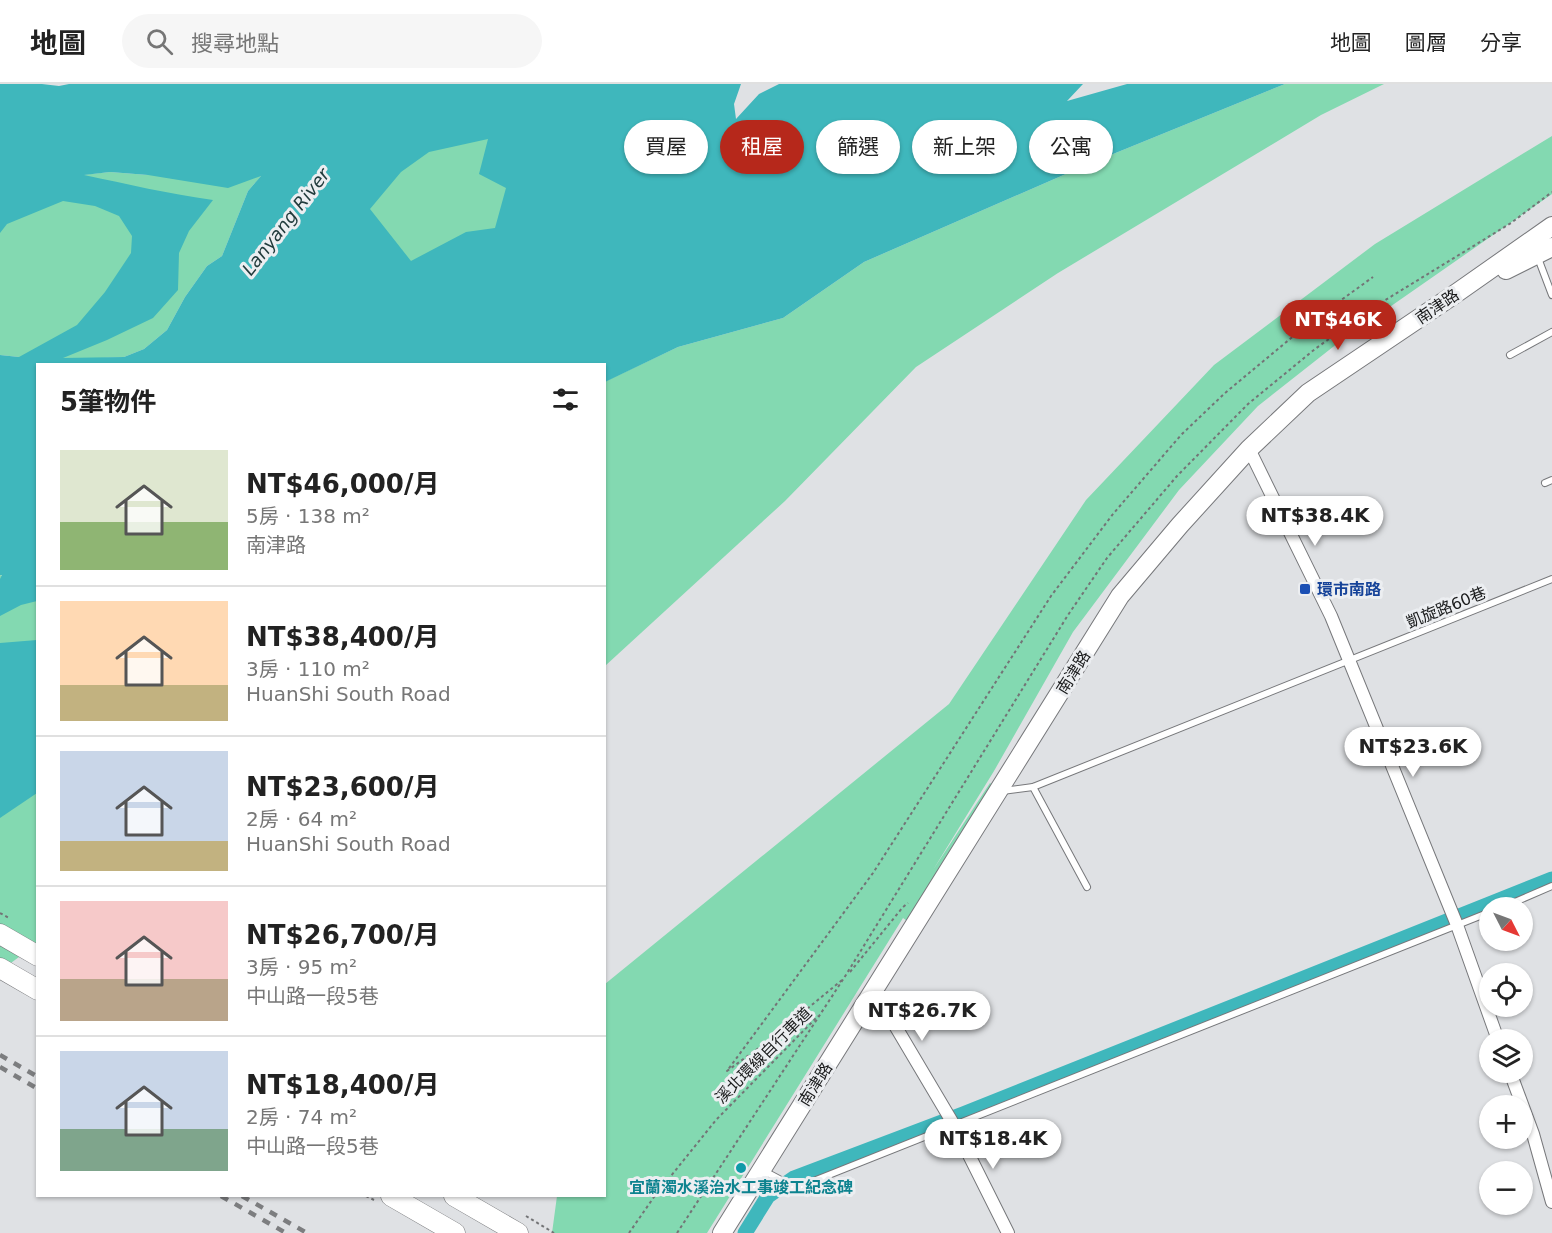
<!DOCTYPE html>
<html lang="zh-TW">
<meta charset="utf-8">
<style>
:root{--surface:#fff;--page:#f6f6f6;--text:#222;--muted:#767676;--line:#e0e0e0;--accent:#b6281b}
body{margin:0;font-family:"DejaVu Sans","Noto Sans TC",sans-serif;background:var(--page);color:var(--text);height:100vh;display:flex;flex-direction:column;font-size:22px;white-space:nowrap}
*{box-sizing:border-box;margin:0}
p{font-size:20px;color:var(--muted)}
.icon{flex:none;width:33px;height:33px;fill:none;stroke:currentColor;stroke-width:2;stroke-linecap:round;stroke-linejoin:round}
.map{position:relative;flex:1;overflow:hidden}
.sheet{position:absolute;left:36px;top:279px;width:570px;height:834px;display:flex;flex-direction:column;background:var(--surface);border-radius:0px;box-shadow:0 2px 4px #0004}
.sheet>*{flex:none}
.hud{position:absolute;left:624px;top:36px;width:570px;height:54px;display:flex;gap:12px}
.needle{width:39px;rotate:132deg}
.controls{position:absolute;left:1479px;top:813px;display:grid;gap:12px}
.controls a{display:grid;place-items:center;width:54px;height:54px;border-radius:50%;background:var(--surface);box-shadow:0 2px 4px #0004;font-size:30px}
.price{position:absolute;translate:-50% -51px;padding:0 14px;border-radius:21px;background:#fff;color:#222;font-size:20px;line-height:39px;filter:drop-shadow(0 2px 3px #0008)}
.price::after{content:'';position:absolute;left:50%;top:36px;width:18px;height:14px;margin-left:-9px;background:inherit;clip-path:polygon(0 0,100% 0,50% 100%)}
.price.current{background:var(--accent);color:#fff}
ul{padding:0;list-style:none}
li{display:flex;align-items:center;gap:18px;height:150px;padding:0 24px}
li+li{border-top:2px solid var(--line)}
li span{display:grid;place-items:center;flex:none;width:168px;height:120px;border-radius:0px;color:#555}
li>.icon{margin-inline-start:auto}
span .icon{width:72px;height:72px;fill:#fffc;stroke-width:1}
li b{font-size:26px}
h2{display:flex;justify-content:space-between;align-items:center;height:72px;padding:0 24px;font-size:26px}
.pill{padding:0 21px;border-radius:27px;background:var(--surface);box-shadow:0 2px 4px #0004;font-size:21px;line-height:54px}
.pill.current{background:var(--accent);color:#fff}
header{display:flex;align-items:center;gap:36px;box-sizing:border-box;height:84px;padding:0 30px;background:var(--surface);border-bottom:2px solid var(--line)}
header strong{font-size:28px}
nav{display:flex;gap:33px;margin-inline-start:auto;font-size:21px}
.search{width:420px;height:54px;background:var(--page);display:flex;align-items:center;gap:15px;box-sizing:border-box;padding:0 21px;border-radius:33px;color:var(--muted);font-size:22px}
.map>svg:first-child{display:block}
</style>
<header>
<strong>地圖</strong>
<div class="search"><svg class="icon" aria-label="search" viewBox="0 0 24 24"><circle cx="10" cy="10" r="6"/><path d="M15 15l6 6"/></svg>搜尋地點</div>
<nav><a>地圖</a><a>圖層</a><a>分享</a></nav>
</header>
<div class="map">
<svg width="1552" height="1149" viewBox="0 0 1552 1149">
<rect width="100%" height="100%" fill="#dfe1e4"/>
<g fill="#83d9b1">
<polygon points="1285,0 1384,0 1321,31 1058,189 916,283 785,417 605,582 604,298 678,263 783,234 864,178 1091,79"/>
<polygon points="468,29 580,104 225,280 312,160"/>
<polygon points="1552,52 1552,110 1338,259 1258,322 1179,406 1073,548 994,687 933,786 990,699 997,705 910,839 903,834 707,1149 552,1149 557,1112 604,1112 605,900 949,620 1086,416 1214,281 1375,160"/>
<polygon points="110,88 148,91 262,91 248,107 222,172 207,182 185,213 167,246 144,265 124,273 80,275 19,273 0,271 0,137 81,91"/>
<polygon points="0,491 37,501 38,859 0,887"/>
</g>
<g fill="#3fb7bc" fill-rule="evenodd">
<path d="M0 0H42L59 2 69 0H741L734 20 736 35 759 10 779 0H1083L1067 17 1127 0H1285L1091 79 864 178 783 234 678 263 605 298 604 280H38L37 517 21 521 0 532V495L2 491H0V271L19 273 77 241 105 208 131 169 132 152 119 132 95 122 63 117 7 140 0 149ZM488 55 479 90 506 104 495 144 466 148 411 177 370 125 401 88 429 68ZM110 88 148 91 228 104 261 92 248 107 222 172 207 182 185 213 167 246 144 265 124 273 63 274 107 256 153 234 178 206 179 169 189 147 213 116C169 110 127 100 84 91Z"/>
<polygon points="37,556 37,709 0,734 0,559"/>
</g>
<g fill="none" stroke-linecap="round" stroke-linejoin="round">
<polyline stroke="#3fb7bc" stroke-width="15" points="745,1149 768,1112 794,1094 963,1030 1552,795"/>
<g stroke="#77787b" stroke-width="8">
<g id="lane">
<polyline points="1538,174 1552,211"/>
<polyline points="1510,271 1552,248"/>
<polyline points="1545,399 1552,396"/>
<polyline points="1033,703 1087,803"/>
<polyline points="1002,707 1033,703 1552,495"/>
<polyline points="1501,824 1552,802"/>
<polyline points="764,1087 796,1104 1490,828"/>
</g>
</g>
<g stroke="#77787b" stroke-width="14">
<g id="street">
<polyline points="1249,365 1331,532 1457,841 1498,956"/>
<polyline points="874,906 954,1041 1008,1149"/>
<polyline points="1510,988 1533,1050 1552,1118"/>
</g>
</g>
<g stroke="#77787b" stroke-width="20">
<g id="secondary">
<polyline points="1506,186 1552,163"/>
<polyline points="722,1149 1120,512 1180,441 1249,365 1308,309 1458,208 1552,142"/>
</g>
</g>
<g stroke="#77787b" stroke-width="21">
<g id="primary">
<polyline points="0,850 38,872"/>
<polyline points="0,884 38,906"/>
<polyline points="391,1112 455,1149"/>
<polyline points="454,1112 518,1149"/>
</g>
</g>
<g stroke="#737476" stroke-width="2" stroke-dasharray="3 3" stroke-linecap="butt">
<polyline points="0,829 9,834"/>
<polyline points="850,888 903,823 908,819"/>
<polyline points="842,896 767,958 727,987 873,789 1051,512 1113,430 1181,351 1225,309 1308,240 1373,193"/>
<polyline points="366,1112 374,1116"/>
<polyline points="526,1132 554,1149"/>
<polyline points="629,1149 654,1113 716,1036 818,932"/>
<polyline points="677,1149 844,894 1068,531 1107,474 1177,392 1248,320 1315,265 1374,223 1511,139 1552,108"/>
</g>
<use href="#lane" stroke="#fff" stroke-width="6"/>
<use href="#street" stroke="#fff" stroke-width="12"/>
<use href="#secondary" stroke="#fff" stroke-width="18"/>
<use href="#primary" stroke="#fff" stroke-width="20"/>
<g stroke="#7c7d7f" stroke-width="4.5" stroke-dasharray="8 8" stroke-linecap="butt">
<polyline points="0,971 38,993"/>
<polyline points="0,983 38,1005"/>
<polyline points="221,1112 286,1149"/>
<polyline points="242,1112 307,1149"/>
</g>
</g>
<rect fill="#1a4fb4" stroke="#eceef1" stroke-width="2" x="1299" y="499" width="12" height="12" rx="3"/>
<circle fill="#0f9aa8" stroke="#eceef1" stroke-width="2" cx="741" cy="1084" r="6"/>
<g text-anchor="middle" stroke-width="6" stroke-linejoin="round" paint-order="stroke">
<g font-size="16" fill="#191a1b" stroke="#eceef1">
<text transform="translate(1437 222) rotate(-34)" y="6">南津路</text>
<text transform="translate(1446 523) rotate(-22)" y="6">凱旋路60巷</text>
<text transform="translate(1073 588) rotate(-58)" y="6">南津路</text>
<text transform="translate(763 971) rotate(-45)" y="6">溪北環線自行車道</text>
<text transform="translate(815 1000) rotate(-58)" y="6">南津路</text>
</g>
<g font-size="16" font-weight="bold" fill="#164399" stroke="#eceef1" text-anchor="start">
<text x="1317" y="511">環市南路</text>
</g>
<g font-size="16" font-weight="bold" fill="#0d838f" stroke="#eceef1">
<text x="741" y="1109">宜蘭濁水溪治水工事竣工紀念碑</text>
</g>
<g font-size="18" font-style="italic" fill="#223c3d" stroke="#eceef1">
<text transform="translate(286 138) rotate(-52)" y="6">Lanyang River</text>
</g>
</g>
</svg>
<div class="controls">
<a><svg class="needle" viewBox="-14 -14 28 28"><path d="M0-13l5 13h-10z" fill="#e53935"/><path d="M0 13l5-13h-10z" fill="#767676"/></svg></a>
<a><svg class="icon" aria-label="locate" viewBox="0 0 24 24"><circle cx="12" cy="12" r="6"/><path d="M12 2v4M12 18v4M2 12h4M18 12h4"/></svg></a>
<a><svg class="icon" aria-label="layers" viewBox="0 0 24 24"><path d="M12 4l9 5-9 5-9-5zM3 14l9 5 9-5"/></svg></a>
<a>+</a>
<a>−</a>
</div>
<b class="price current" style="left:1338px;top:267px">NT$46K</b>
<b class="price" style="left:1315px;top:463px">NT$38.4K</b>
<b class="price" style="left:1413px;top:694px">NT$23.6K</b>
<b class="price" style="left:922px;top:958px">NT$26.7K</b>
<b class="price" style="left:993px;top:1086px">NT$18.4K</b>
<div class="hud">
<a class="pill">買屋</a>
<a class="pill current">租屋</a>
<a class="pill">篩選</a>
<a class="pill">新上架</a>
<a class="pill">公寓</a>
</div>
<section class="sheet">
<h2>5筆物件<svg class="icon" aria-label="filters" viewBox="0 0 24 24"><path d="M4 7h16M4 17h16"/><circle cx="9" cy="7" r="2"/><circle cx="15" cy="17" r="2"/></svg></h2>
<ul>
<li><span style="background:linear-gradient(#dfe7d0 60%,#8fb573 0)"><svg class="icon" aria-label="home" viewBox="0 0 24 24"><path d="M3 11l9-7 9 7M6 9v11h12V9"/></svg></span><div><b>NT$46,000/月</b><p>5房 · 138 m²</p><p>南津路</p></div></li>
<li><span style="background:linear-gradient(#ffd9b3 70%,#c2b280 0)"><svg class="icon" aria-label="home" viewBox="0 0 24 24"><path d="M3 11l9-7 9 7M6 9v11h12V9"/></svg></span><div><b>NT$38,400/月</b><p>3房 · 110 m²</p><p>HuanShi South Road</p></div></li>
<li><span style="background:linear-gradient(#c9d6e8 75%,#c2b280 0)"><svg class="icon" aria-label="home" viewBox="0 0 24 24"><path d="M3 11l9-7 9 7M6 9v11h12V9"/></svg></span><div><b>NT$23,600/月</b><p>2房 · 64 m²</p><p>HuanShi South Road</p></div></li>
<li><span style="background:linear-gradient(#f6c9c9 65%,#b9a48a 0)"><svg class="icon" aria-label="home" viewBox="0 0 24 24"><path d="M3 11l9-7 9 7M6 9v11h12V9"/></svg></span><div><b>NT$26,700/月</b><p>3房 · 95 m²</p><p>中山路一段5巷</p></div></li>
<li><span style="background:linear-gradient(#c9d6e8 65%,#7fa58c 0)"><svg class="icon" aria-label="home" viewBox="0 0 24 24"><path d="M3 11l9-7 9 7M6 9v11h12V9"/></svg></span><div><b>NT$18,400/月</b><p>2房 · 74 m²</p><p>中山路一段5巷</p></div></li>
</ul>
</section>
</div>
